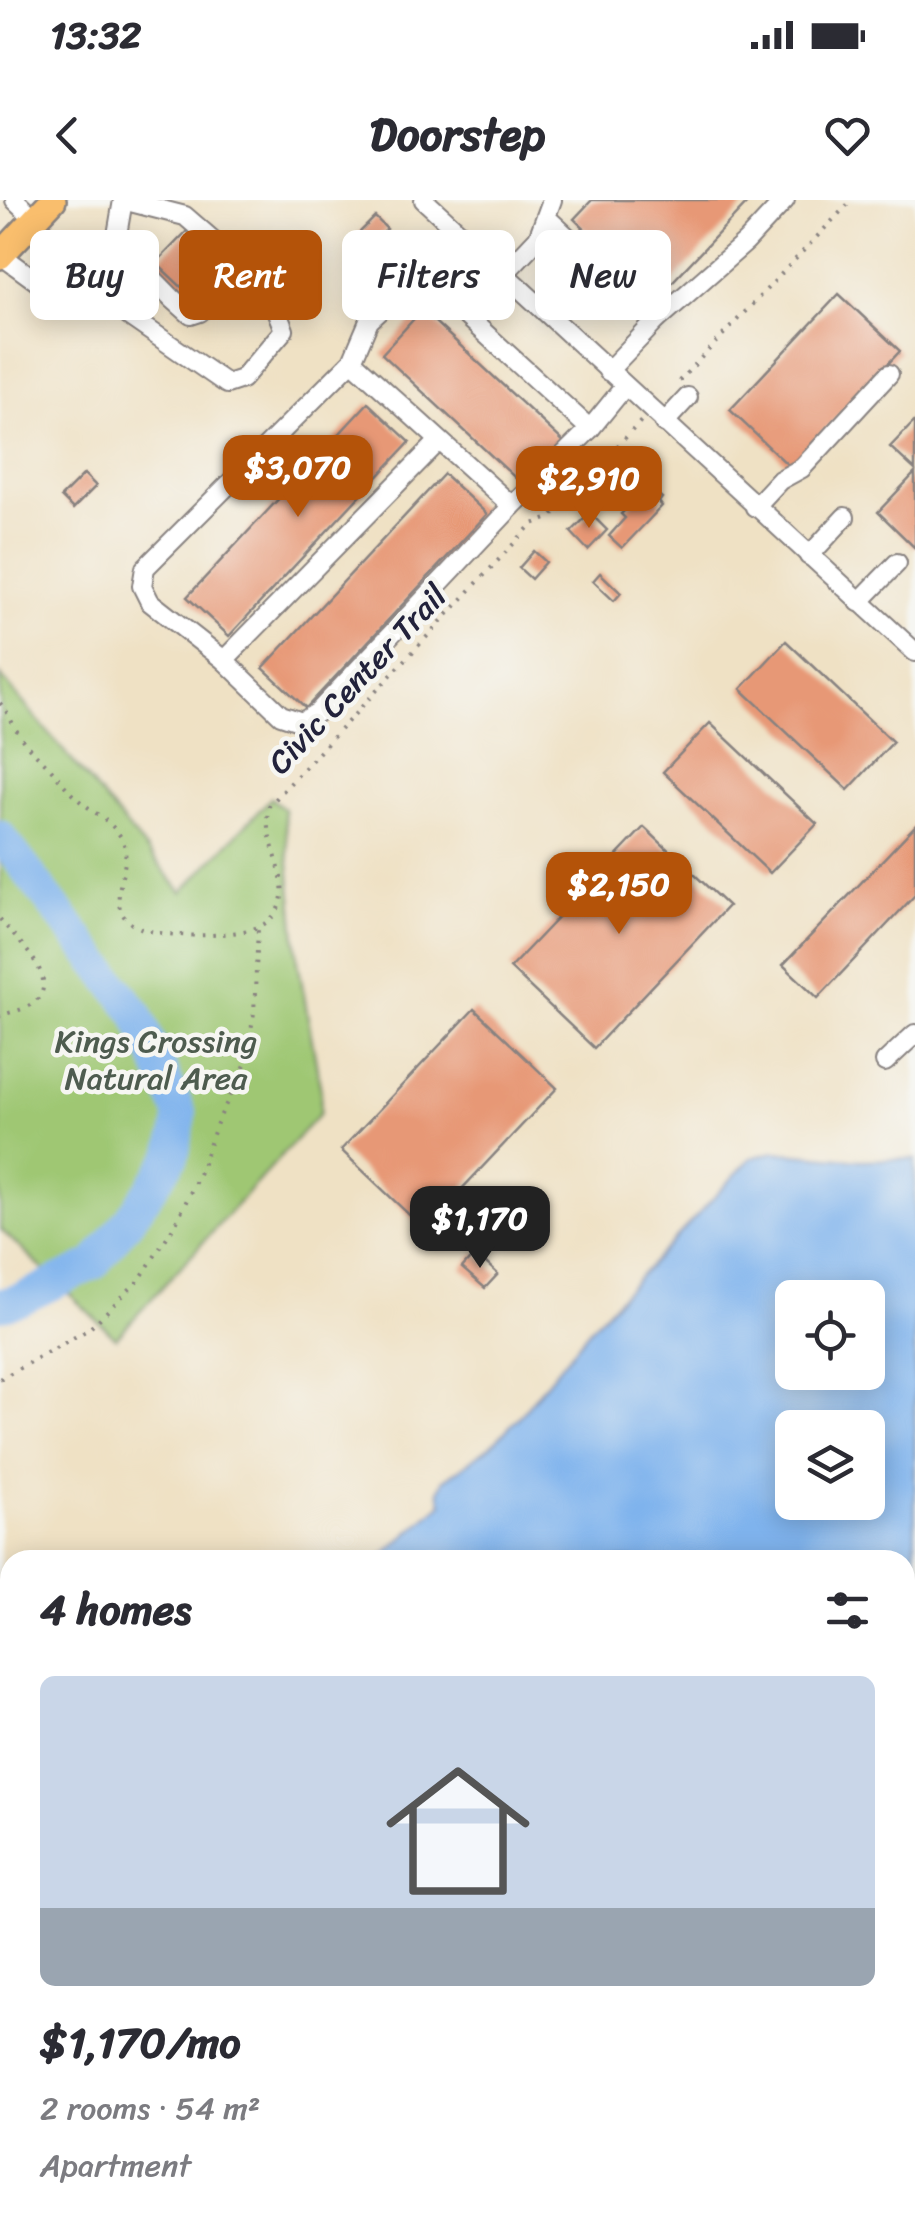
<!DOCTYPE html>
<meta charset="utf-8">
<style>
:root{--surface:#fff;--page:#f7f7f7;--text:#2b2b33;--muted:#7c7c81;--line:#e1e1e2;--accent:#b45309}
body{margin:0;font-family:Sriracha,sans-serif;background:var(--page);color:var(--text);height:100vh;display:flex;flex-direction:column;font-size:38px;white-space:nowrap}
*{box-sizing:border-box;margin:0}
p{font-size:32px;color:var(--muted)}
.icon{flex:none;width:55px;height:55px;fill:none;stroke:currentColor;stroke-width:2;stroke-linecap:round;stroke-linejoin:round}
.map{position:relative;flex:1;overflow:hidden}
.drawer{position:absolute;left:0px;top:1350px;width:915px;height:672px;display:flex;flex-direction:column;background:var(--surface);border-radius:30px 30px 0 0;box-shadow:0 5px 25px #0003}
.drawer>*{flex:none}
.top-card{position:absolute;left:30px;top:30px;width:855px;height:90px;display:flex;gap:20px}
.tools{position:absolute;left:775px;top:1080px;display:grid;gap:20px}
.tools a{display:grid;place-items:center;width:110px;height:110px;border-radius:15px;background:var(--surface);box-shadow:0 5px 25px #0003;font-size:50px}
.price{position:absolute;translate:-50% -85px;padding:0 22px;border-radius:20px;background:var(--accent);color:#fff;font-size:32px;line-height:65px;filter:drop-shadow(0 2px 5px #0008)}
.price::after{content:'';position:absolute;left:50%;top:60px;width:30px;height:22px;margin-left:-15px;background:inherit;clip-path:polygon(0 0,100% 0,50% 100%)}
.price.active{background:#222;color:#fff}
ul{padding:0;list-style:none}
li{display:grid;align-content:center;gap:20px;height:530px;padding:0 40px}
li+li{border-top:2px solid var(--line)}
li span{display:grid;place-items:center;height:310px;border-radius:15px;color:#555}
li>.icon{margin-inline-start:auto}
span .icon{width:180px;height:180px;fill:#fffc;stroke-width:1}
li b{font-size:42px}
h2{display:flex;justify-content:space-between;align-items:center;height:120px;padding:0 40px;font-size:42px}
.tag{padding:0 35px;border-radius:15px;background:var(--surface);box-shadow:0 5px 25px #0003;font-size:35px;line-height:90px}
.tag.active{background:var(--accent);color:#fff}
.status{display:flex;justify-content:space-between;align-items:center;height:70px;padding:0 50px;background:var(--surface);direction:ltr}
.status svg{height:28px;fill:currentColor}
header{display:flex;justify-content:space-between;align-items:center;height:130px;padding:0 40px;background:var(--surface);font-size:45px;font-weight:800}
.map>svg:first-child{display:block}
</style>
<div class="status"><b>13:32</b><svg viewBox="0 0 49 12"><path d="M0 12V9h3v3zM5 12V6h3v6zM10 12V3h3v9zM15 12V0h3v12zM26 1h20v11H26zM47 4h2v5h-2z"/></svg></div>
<header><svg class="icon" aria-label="back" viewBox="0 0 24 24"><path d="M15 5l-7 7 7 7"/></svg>Doorstep<svg class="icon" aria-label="heart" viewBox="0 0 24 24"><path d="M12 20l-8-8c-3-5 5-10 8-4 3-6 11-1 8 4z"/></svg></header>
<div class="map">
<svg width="915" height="2022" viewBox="0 0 915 2022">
<rect width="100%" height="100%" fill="#f6f6f2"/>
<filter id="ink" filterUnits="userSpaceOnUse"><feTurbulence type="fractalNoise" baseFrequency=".01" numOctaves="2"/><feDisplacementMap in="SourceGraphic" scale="20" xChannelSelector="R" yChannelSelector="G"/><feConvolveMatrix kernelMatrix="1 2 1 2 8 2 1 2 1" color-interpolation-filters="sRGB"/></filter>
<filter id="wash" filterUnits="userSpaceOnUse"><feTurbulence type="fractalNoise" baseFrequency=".0048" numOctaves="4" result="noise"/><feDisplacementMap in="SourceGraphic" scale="40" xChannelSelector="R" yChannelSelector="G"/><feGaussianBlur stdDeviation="2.25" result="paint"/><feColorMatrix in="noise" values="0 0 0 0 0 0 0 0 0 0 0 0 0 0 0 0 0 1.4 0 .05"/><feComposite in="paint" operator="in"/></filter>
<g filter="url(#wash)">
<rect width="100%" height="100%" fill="#efe1c4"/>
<polygon fill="#9fc773" stroke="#607457" stroke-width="2.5" points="0,475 182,692 271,598 284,609 298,761 321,891 320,913 116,1138 0,1029"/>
<path fill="#7fb3ed" stroke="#506a94" stroke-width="2.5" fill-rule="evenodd" d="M774 952 860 960 915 959V1551L905 1561V1360H378L442 1304 439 1291 443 1281 492 1245 519 1217 590 1129 751 958ZM792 1098H868V1172H792ZM792 1228H868V1302H792Z"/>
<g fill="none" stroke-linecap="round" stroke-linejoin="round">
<g stroke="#7fb3ed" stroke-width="32">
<polyline points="0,636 137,814 181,915 173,956 135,1012 94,1064 21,1099 0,1105"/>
<polyline points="0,1647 10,1654"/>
<polyline points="240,2012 246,2022"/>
</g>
</g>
<g id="blocks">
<g fill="#e79876">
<polygon points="592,0 750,0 657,98 574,19"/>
<polygon points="375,17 387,29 368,48 356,36"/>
<polygon points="187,31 217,59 222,53 235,67 220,83 214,77 194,99 156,63"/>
<polygon points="407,48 423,62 401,86 391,77 404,63 398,57"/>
<polygon points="839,94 900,151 790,267 730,210"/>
<polygon points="422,110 565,243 524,286 382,154"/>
<polygon points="368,203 410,242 229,436 187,397"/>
<polygon points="915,221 915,270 890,247"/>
<polygon points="915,273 915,348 878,312"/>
<polygon points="84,274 96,286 73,309 61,297"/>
<polygon points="444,274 487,314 306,508 263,468"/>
<polygon points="652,289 662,298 659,302 662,306 622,348 609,336 625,318 621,314 645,290 648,293"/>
<polygon points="590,313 607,330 588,350 571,332"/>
<polygon points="534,351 546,362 531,379 519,368"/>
<polygon points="600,373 621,393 614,401 593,381"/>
<polygon points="786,441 893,542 848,590 741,489"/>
<polygon points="710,523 817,624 770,673 663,572"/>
<polygon points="915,626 915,695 818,798 783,765"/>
<polygon points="644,627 728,706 594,848 510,768"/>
<polygon points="474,809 557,888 424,1029 341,950"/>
<polygon points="475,1053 498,1074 485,1088 462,1068"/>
<polygon points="61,2012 129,2012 130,2022 70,2022 69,2016 61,2017"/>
</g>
</g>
</g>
<g filter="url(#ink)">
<use href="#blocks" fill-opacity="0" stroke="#888280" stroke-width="2.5"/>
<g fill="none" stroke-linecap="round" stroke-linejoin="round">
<g stroke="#888280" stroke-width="22">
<g id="minor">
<polyline points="15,0 35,19"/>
<polyline points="424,0 915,452"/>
<polyline points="546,17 657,120"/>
<polyline points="458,32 420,74 369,121 352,161 145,368 142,386 150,402 224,460 281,515 302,522 318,512 512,306 590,229 625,186"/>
<polyline points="1,55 42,85 110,103 227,184 242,179 284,130 274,105 245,68 185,16 123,0 116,41 173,99 191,115 200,112 245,68"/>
<polyline points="420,74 590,229"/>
<polyline points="504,74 538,38 552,0"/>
<polyline points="352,161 512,306"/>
<polyline points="608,171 657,120 746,42 785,0"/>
<polyline points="664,223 688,197"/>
<polyline points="755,307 780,280 802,268 889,174"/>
<polyline points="809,356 845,317"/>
<polyline points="859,402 897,363"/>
<polyline points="224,460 439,241"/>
<polyline points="885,862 915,834"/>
<polyline points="0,1970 10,1976"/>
<polyline points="30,2012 30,2022"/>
</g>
</g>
<g stroke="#888280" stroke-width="30">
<polyline id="highway" points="0,56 53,0"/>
</g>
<g stroke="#888280" stroke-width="4" stroke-dasharray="2.5 8" stroke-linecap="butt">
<polyline points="679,181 852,0"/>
<path d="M0 503C10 515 15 530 24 542 32 552 43 560 51 569 58 577 64 585 71 593 87 610 110 618 122 639 135 665 105 697 127 720 146 741 235 738 260 726 270 722 277 713 280 704 291 675 260 636 269 606L532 324 550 318 641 221"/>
<path d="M0 719C14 739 68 782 30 805 21 811 9 812 0 816"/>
<polyline points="0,1179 89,1129 140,1079 176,1023 200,972 217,923 245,865 254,813 258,728"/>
<polyline points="0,1468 10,1487"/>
<polyline points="325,2012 329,2022"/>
<polyline points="682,2012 684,2022"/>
</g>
<use href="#minor" stroke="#fff" stroke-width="18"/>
<use href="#highway" stroke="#f9be6d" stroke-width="25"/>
</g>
</g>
<g text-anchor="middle" stroke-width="9" stroke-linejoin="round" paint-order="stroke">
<g font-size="32" fill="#22223b" stroke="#f6f6f2">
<text transform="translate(357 479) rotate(-47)" y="11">Civic Center Trail</text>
</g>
<g font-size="32" fill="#4e5c4f" stroke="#f6f6f2">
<text x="156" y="852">Kings Crossing<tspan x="156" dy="37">Natural Area</tspan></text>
</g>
</g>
</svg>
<div class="tools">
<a><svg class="icon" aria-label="locate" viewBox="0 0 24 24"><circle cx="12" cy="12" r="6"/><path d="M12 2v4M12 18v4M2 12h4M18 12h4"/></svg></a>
<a><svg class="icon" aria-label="layers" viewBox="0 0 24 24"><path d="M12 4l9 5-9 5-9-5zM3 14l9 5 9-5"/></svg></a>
</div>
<b class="price" style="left:298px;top:320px">$3,070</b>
<b class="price" style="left:589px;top:331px">$2,910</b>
<b class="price" style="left:619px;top:737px">$2,150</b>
<b class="price active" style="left:480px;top:1071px">$1,170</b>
<div class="top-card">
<a class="tag">Buy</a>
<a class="tag active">Rent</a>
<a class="tag">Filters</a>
<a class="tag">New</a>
</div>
<section class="drawer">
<h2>4 homes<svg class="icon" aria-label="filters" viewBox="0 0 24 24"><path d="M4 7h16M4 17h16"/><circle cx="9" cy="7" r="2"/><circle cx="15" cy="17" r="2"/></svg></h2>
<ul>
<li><span style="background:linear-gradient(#c9d6e8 75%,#9aa5b1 0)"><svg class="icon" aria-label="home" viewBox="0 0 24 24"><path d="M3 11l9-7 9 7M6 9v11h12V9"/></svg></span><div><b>$1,170/mo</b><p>2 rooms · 54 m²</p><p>Apartment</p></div></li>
</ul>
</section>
</div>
